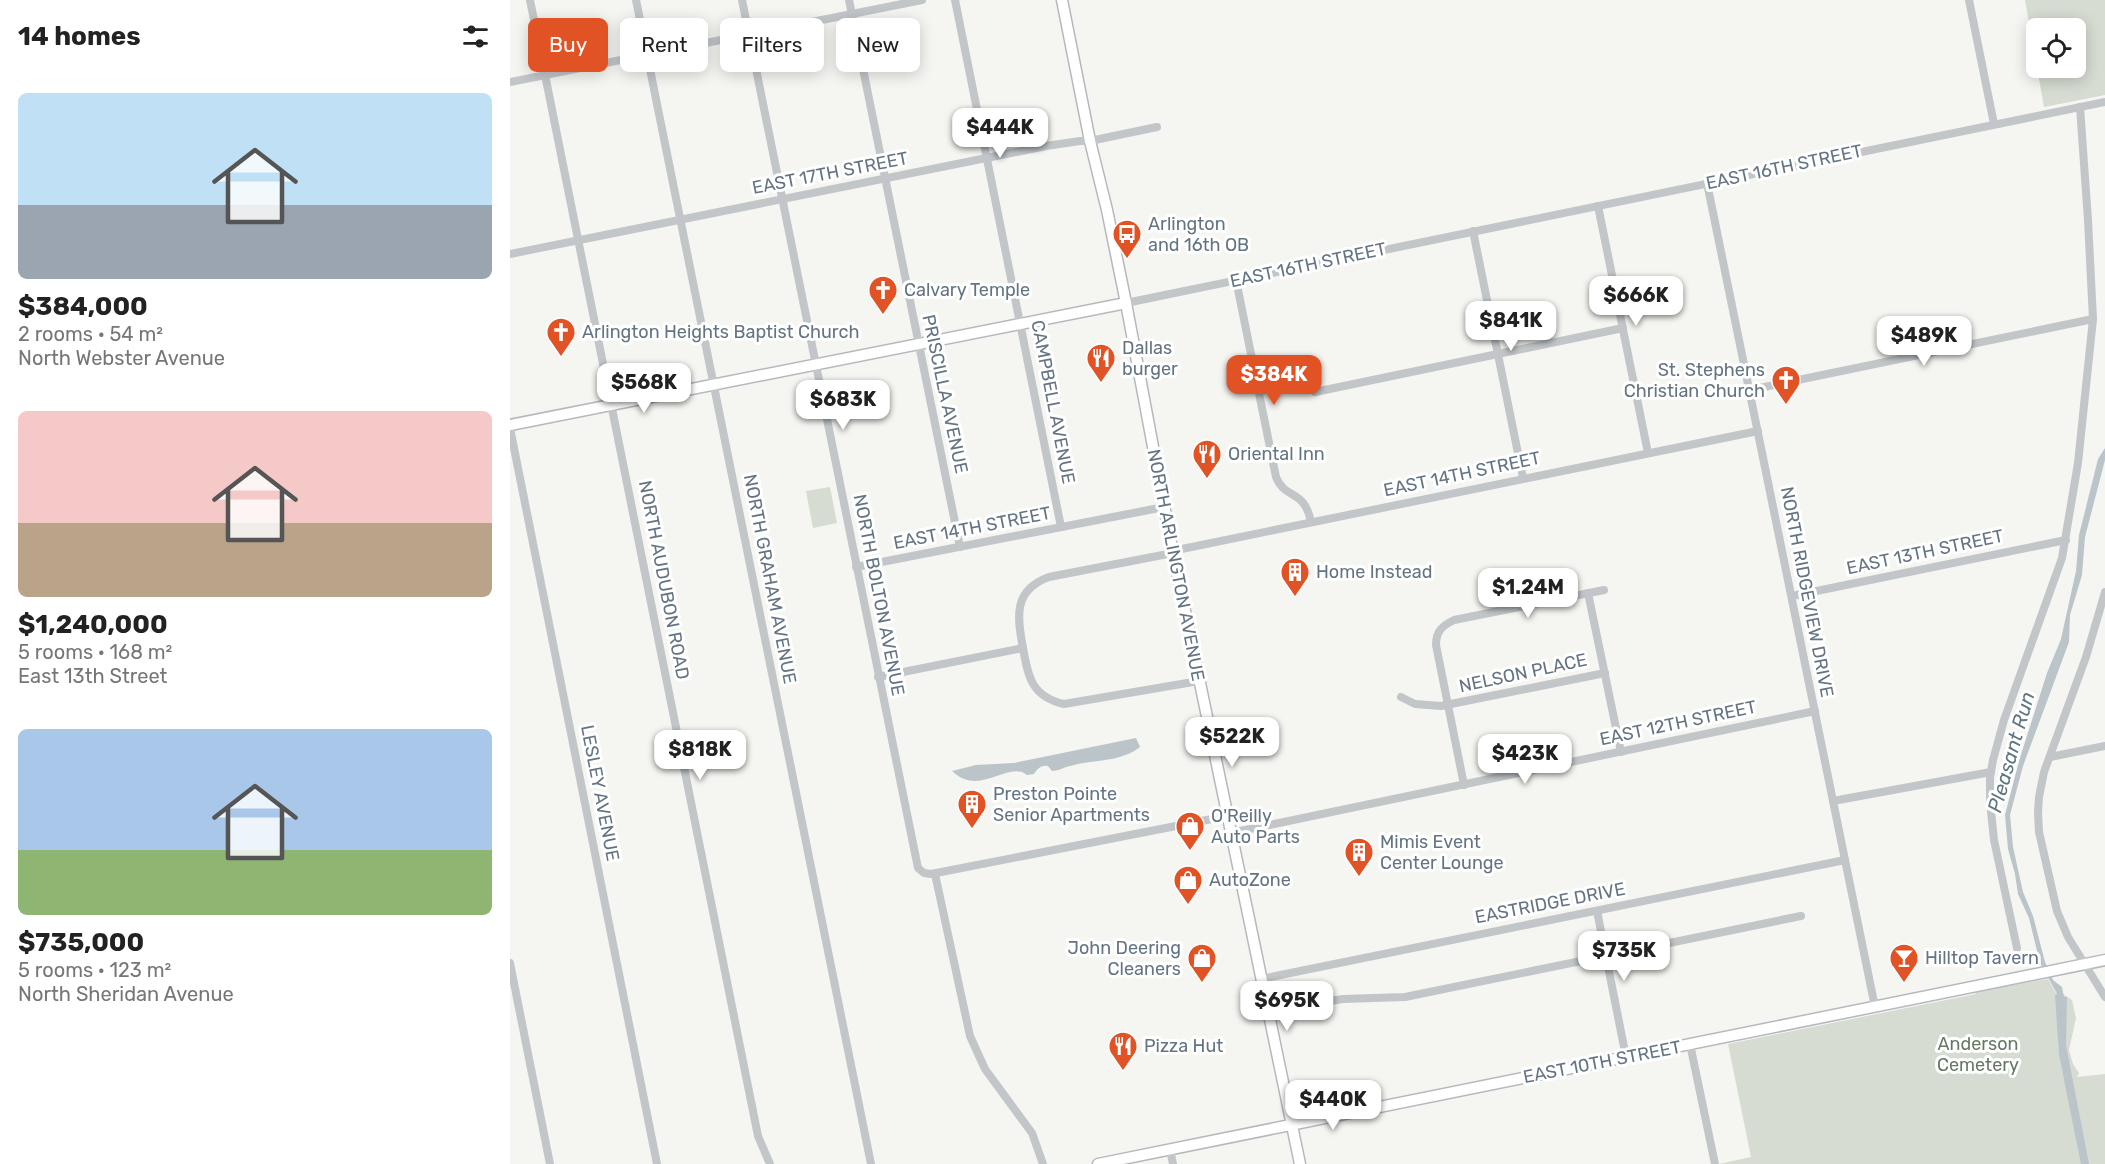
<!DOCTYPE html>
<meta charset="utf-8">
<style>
:root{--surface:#fff;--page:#f2f2f2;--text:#222;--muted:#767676;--accent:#e15325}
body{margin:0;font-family:Rubik,sans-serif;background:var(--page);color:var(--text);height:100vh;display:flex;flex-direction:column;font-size:22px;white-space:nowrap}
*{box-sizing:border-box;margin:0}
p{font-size:20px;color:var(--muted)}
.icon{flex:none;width:33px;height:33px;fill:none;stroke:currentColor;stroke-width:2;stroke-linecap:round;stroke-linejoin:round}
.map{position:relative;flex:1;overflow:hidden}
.drawer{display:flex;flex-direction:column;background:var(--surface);width:510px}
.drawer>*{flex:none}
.top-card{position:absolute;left:18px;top:18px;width:570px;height:54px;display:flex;gap:12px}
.buttons{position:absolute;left:1516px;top:18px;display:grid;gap:12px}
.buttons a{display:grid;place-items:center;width:60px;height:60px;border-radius:9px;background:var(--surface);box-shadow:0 3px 15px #0003;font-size:30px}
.price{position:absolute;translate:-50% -51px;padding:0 14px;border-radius:12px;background:#fff;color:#222;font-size:20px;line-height:39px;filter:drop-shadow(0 2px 3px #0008)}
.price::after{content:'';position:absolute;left:50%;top:36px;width:18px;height:14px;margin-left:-9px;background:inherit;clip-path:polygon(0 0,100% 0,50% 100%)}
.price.on{background:var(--accent);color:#fff}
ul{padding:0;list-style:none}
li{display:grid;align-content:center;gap:12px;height:318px;padding:0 18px}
li span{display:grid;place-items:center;height:186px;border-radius:9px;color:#555}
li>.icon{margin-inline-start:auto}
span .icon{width:108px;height:108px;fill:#fffc;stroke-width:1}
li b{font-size:26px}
h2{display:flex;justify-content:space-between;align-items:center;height:72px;padding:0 18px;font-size:26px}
.chip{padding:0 21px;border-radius:9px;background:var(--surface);box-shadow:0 3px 15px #0003;font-size:21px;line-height:54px}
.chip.on{background:var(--accent);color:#fff}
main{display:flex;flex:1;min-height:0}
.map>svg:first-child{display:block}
</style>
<main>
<section class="drawer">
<h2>14 homes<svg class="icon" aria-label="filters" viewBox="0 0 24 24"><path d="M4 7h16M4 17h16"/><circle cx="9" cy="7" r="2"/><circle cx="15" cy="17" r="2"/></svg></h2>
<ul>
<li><span style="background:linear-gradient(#bfe0f5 60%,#9aa5b1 0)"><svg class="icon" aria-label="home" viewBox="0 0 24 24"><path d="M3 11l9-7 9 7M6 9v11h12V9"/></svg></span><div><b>$384,000</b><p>2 rooms · 54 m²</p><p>North Webster Avenue</p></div></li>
<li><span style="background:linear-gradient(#f6c9c9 60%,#b9a48a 0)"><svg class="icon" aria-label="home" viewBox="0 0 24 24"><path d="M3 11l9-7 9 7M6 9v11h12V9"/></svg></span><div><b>$1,240,000</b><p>5 rooms · 168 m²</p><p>East 13th Street</p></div></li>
<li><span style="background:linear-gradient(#a9c7e8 65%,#8fb573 0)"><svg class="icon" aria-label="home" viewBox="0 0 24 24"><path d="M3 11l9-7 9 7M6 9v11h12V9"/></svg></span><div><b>$735,000</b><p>5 rooms · 123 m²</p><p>North Sheridan Avenue</p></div></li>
</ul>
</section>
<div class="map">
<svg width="1595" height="1164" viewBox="0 0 1595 1164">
<rect width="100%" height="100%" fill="#f5f5f1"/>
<g fill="#d6dcd2" fill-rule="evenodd">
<path d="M1515 0H1595V95L1534 107ZM1527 28H1566V68H1527Z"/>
<polygon points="320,487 327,523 303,528 296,491"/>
<polygon points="1538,979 1548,997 1549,1055 1554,1079 1556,1067 1553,994 1562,1000 1566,1018 1559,1050 1563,1064 1569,1073 1567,1077 1595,1074 1595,1164 1209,1164 1241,1157 1218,1044 1466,994 1464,991"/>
</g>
<g fill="#bac4c9">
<polygon points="1595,448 1595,460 1575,537 1572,575 1560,615 1559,642 1513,766 1500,815 1503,847 1513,892 1523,916 1535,962 1543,980 1552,987 1554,997 1557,997 1556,1045 1579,1164 1571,1164 1549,1055 1545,995 1547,994 1530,963 1519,918 1508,894 1505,874 1498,849 1495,815 1509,761 1537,673 1551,639 1566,571 1569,535 1588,459"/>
<path d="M626 738 630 747C609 763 584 759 560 766 554 767 549 771 542 771L538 766C531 765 528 768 524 774L517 775C498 760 470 798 442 771L466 765 504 763Z"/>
</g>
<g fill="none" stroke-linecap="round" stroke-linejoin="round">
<g stroke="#b5b9bd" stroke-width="13">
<g id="major">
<polyline points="552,0 580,141 597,210 616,303 663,553 790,1164"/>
<polyline points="0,425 616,303"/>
<polyline points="588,1164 1595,960"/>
</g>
</g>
<g stroke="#c2c6c9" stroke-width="8">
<polyline points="20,0 248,1136 260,1164"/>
<polyline points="126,0 361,1164"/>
<polyline points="232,0 408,868 414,873 421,874 717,816"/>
<polyline points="339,0 450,547"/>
<polyline points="445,0 551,527"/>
<polyline points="1459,0 1484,124"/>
<polyline points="0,82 412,0"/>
<polyline points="1197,183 1365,1007"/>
<polyline points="1088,206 1138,453"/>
<polyline points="963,231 1013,478"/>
<polyline points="0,254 536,146 570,141 580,141 647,127"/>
<path d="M726 280 766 477C776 501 794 488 801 522"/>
<polyline points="616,303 1595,102"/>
<polyline points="1240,390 1583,319"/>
<polyline points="805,392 1113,328"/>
<polyline points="0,428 147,1164"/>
<polyline points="662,551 1248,431"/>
<path d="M663 553 539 577C503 590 507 617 513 648 518 677 522 697 554 704L689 681"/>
<polyline points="346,567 654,507"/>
<polyline points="1595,592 1576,657 1534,772 1529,797 1528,813 1529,832 1547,911 1558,937 1595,997"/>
<polyline points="1078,593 1111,752"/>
<polyline points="1282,596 1556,540"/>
<polyline points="368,677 513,648"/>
<polyline points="891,697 905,704 931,706 1095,673"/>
<polyline points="1540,757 1595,746"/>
<path d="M954 785 926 645C926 631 932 626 944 620L1094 590"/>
<polyline points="1323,801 1481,772"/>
<polyline points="721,833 1305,711"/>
<polyline points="425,874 460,1036 475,1069 522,1133 533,1164"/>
<polyline points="1087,911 1116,1057"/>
<polyline points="1507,948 1484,840 1480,802 1480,777 1483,760 1494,720 1552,558 1568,463 1583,319 1578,220 1570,107"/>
<polyline points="0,963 40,1164"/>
<polyline points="751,979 1335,860"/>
<polyline points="758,1011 833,999 895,997 1291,916"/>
<polyline points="1180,1044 1205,1164"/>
<polyline points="660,1149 663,1164"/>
</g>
<use href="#major" stroke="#fff" stroke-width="10"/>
</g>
<defs>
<g id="bus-pin" transform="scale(1.5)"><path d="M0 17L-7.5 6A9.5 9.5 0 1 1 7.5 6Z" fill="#e15325" stroke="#fff"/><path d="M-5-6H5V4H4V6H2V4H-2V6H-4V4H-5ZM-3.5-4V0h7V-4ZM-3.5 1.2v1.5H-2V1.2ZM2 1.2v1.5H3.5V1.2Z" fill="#fff"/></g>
<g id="church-pin" transform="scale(1.5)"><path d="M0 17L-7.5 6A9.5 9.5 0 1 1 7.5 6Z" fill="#e15325" stroke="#fff"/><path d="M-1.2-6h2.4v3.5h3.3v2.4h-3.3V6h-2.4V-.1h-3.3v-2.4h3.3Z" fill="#fff"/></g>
<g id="restaurant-pin" transform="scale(1.5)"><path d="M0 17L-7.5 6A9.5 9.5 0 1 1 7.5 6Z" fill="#e15325" stroke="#fff"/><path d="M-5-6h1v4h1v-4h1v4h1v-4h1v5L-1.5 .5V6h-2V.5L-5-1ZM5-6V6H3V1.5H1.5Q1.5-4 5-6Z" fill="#fff"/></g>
<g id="building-pin" transform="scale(1.5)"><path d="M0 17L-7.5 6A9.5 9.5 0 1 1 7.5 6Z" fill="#e15325" stroke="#fff"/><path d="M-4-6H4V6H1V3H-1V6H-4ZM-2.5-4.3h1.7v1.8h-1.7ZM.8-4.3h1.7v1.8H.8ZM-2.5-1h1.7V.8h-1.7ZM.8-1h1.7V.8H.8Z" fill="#fff"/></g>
<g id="shop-pin" transform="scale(1.5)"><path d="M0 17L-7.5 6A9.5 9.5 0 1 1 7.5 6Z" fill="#e15325" stroke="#fff"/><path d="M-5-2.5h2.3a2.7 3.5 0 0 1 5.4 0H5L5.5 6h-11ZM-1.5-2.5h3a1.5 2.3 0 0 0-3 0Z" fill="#fff"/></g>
<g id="bar-pin" transform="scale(1.5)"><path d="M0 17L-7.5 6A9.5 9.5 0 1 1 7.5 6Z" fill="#e15325" stroke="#fff"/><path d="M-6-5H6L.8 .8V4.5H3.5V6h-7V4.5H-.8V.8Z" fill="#fff"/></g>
</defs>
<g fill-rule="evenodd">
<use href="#bus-pin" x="617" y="234"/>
<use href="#church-pin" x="373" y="290"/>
<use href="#church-pin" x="51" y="332"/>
<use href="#restaurant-pin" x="591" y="358"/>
<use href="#church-pin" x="1276" y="380"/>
<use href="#restaurant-pin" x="697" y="454"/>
<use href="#building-pin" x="785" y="572"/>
<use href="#building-pin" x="462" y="804"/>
<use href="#shop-pin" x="680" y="826"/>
<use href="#building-pin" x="849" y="852"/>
<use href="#shop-pin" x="678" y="880"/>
<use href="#shop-pin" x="692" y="958"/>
<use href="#bar-pin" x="1394" y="958"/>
<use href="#restaurant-pin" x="613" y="1046"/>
</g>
<g text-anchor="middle" stroke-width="6" stroke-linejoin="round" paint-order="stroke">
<g font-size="18" fill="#647482" stroke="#fff">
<text transform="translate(1274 167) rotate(-12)" y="6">EAST 16TH STREET</text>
<text transform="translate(320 173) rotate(-11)" y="6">EAST 17TH STREET</text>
<text transform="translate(798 265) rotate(-12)" y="6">EAST 16TH STREET</text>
<text transform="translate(435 394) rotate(78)" y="6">PRISCILLA AVENUE</text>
<text transform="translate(543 402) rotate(79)" y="6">CAMPBELL AVENUE</text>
<text transform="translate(952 474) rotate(-12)" y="6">EAST 14TH STREET</text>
<text transform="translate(462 528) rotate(-11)" y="6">EAST 14TH STREET</text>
<text transform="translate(1415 552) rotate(-12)" y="6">EAST 13TH STREET</text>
<text transform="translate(666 565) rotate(79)" y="6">NORTH ARLINGTON AVENUE</text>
<text transform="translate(260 579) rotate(79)" y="6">NORTH GRAHAM AVENUE</text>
<text transform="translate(154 580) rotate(79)" y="6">NORTH AUDUBON ROAD</text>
<text transform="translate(1297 592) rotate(79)" y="6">NORTH RIDGEVIEW DRIVE</text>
<text transform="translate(369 595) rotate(79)" y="6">NORTH BOLTON AVENUE</text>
<text transform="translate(1013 673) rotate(-12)" y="6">NELSON PLACE</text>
<text transform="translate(1168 723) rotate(-12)" y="6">EAST 12TH STREET</text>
<text transform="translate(90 793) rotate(79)" y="6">LESLEY AVENUE</text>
<text transform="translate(1040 903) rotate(-11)" y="6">EASTRIDGE DRIVE</text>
<text transform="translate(1092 1062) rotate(-11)" y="6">EAST 10TH STREET</text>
</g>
<g font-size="18" fill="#647482" stroke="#fff" text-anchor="start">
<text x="638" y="230">Arlington<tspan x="638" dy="21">and 16th OB</tspan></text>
<text x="394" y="296">Calvary Temple</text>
<text x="72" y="338">Arlington Heights Baptist Church</text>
<text x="612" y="354">Dallas<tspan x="612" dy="21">burger</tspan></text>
<text x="1255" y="376" text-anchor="end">St. Stephens<tspan x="1255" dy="21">Christian Church</tspan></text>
<text x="718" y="460">Oriental Inn</text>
<text x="806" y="578">Home Instead</text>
<text x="483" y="800">Preston Pointe<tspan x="483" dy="21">Senior Apartments</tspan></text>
<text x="701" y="822">O'Reilly<tspan x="701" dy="21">Auto Parts</tspan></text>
<text x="870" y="848">Mimis Event<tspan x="870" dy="21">Center Lounge</tspan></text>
<text x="699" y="886">AutoZone</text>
<text x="671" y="954" text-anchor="end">John Deering<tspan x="671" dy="21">Cleaners</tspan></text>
<text x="1415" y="964">Hilltop Tavern</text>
<text x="634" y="1052">Pizza Hut</text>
</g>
<g font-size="18" fill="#677963" stroke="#fff">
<text x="1468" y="1050">Anderson<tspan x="1468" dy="21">Cemetery</tspan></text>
</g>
<g font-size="20" font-style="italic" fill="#5f777f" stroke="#fff">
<text transform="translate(1501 752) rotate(-74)" y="7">Pleasant Run</text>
</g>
</g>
</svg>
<div class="buttons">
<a><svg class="icon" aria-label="locate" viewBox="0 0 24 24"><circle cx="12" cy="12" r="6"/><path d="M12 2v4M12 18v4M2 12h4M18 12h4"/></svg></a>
</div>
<b class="price" style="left:490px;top:159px">$444K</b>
<b class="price" style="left:1126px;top:327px">$666K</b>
<b class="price" style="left:1001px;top:352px">$841K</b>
<b class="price" style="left:1414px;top:367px">$489K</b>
<b class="price on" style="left:764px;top:406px">$384K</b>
<b class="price" style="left:134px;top:414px">$568K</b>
<b class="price" style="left:333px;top:431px">$683K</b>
<b class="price" style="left:1018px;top:619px">$1.24M</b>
<b class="price" style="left:722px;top:768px">$522K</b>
<b class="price" style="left:190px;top:781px">$818K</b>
<b class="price" style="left:1015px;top:785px">$423K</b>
<b class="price" style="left:1114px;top:982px">$735K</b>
<b class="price" style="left:777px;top:1032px">$695K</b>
<b class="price" style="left:823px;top:1131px">$440K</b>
<div class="top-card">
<a class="chip on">Buy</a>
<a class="chip">Rent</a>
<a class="chip">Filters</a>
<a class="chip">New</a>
</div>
</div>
</main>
